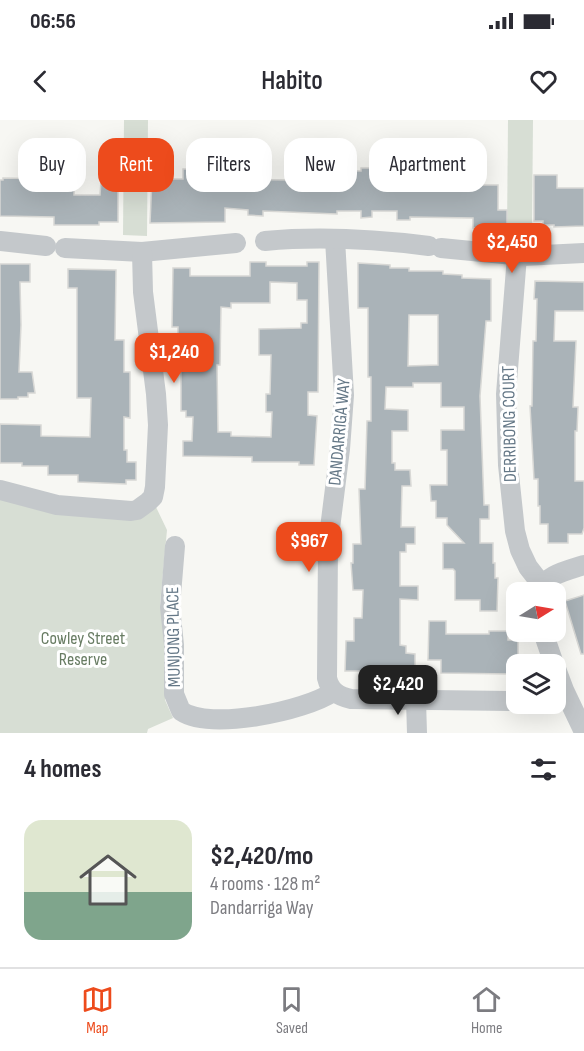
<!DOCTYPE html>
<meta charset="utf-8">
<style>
:root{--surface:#fff;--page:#f7f7f7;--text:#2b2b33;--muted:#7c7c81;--line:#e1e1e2;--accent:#ed4b1c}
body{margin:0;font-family:"Sofia Sans Condensed",sans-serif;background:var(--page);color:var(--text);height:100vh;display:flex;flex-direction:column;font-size:22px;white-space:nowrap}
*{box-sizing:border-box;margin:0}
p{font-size:20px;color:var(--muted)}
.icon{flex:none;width:33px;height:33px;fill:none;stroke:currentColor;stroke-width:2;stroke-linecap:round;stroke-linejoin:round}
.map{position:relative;height:613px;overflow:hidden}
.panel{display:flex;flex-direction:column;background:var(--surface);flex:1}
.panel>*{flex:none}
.guide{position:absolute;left:18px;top:18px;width:549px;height:54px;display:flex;gap:12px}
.needle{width:39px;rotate:79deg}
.buttons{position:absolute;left:506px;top:462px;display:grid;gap:12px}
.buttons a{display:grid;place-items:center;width:60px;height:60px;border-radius:12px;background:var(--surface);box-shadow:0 6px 24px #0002;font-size:30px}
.price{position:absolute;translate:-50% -51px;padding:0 14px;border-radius:12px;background:var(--accent);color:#fff;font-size:20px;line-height:39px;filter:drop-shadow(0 2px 3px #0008)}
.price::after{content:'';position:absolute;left:50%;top:36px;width:18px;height:14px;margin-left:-9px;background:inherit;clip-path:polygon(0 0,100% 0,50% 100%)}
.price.current{background:#222;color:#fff}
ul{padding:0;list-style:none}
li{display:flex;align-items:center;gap:18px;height:150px;padding:0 24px}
li span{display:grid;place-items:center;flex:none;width:168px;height:120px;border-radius:18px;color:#555}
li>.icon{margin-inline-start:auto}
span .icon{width:72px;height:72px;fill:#fffc;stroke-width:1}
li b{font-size:26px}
h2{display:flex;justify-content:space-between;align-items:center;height:72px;padding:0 24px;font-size:26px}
.chip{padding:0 21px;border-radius:18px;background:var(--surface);box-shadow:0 6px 24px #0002;font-size:21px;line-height:54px}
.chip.current{background:var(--accent);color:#fff}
.status{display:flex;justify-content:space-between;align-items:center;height:42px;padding:0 30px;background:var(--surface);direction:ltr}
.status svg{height:16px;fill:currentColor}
header{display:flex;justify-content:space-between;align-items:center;height:78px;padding:0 24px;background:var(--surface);font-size:27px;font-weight:600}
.tabs{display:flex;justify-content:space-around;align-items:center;height:84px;border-top:2px solid var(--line);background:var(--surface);font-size:16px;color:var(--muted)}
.tabs a{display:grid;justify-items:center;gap:3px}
.tabs .current{color:var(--accent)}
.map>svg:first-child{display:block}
</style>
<div class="status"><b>06:56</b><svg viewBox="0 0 49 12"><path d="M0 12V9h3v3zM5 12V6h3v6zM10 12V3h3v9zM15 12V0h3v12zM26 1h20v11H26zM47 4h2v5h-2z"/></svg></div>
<header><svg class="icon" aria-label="back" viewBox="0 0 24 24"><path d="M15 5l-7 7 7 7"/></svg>Habito<svg class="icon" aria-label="heart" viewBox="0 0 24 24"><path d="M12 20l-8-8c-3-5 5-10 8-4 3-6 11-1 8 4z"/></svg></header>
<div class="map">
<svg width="584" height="613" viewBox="0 0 584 613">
<rect width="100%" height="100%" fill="#f7f7f3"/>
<g fill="#d7ded4">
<polygon points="124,0 148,0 147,116 123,115"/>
<polygon points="508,0 533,0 532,113 507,112"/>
<polygon points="0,377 156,387 167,410 160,484 166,520 165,580 173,598 148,609 147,613 0,613"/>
</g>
<g fill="#aab3b8" stroke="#d8d8d5" stroke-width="1.5" fill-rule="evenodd">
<polygon points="296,42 312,43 312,50 361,51 361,48 390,48 390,53 465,55 465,65 498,65 498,90 507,90 507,107 473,108 473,98 410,97 410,100 397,100 397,91 372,91 372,97 361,98 361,91 337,91 337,94 263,91 263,96 248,95 248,90 225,88 225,102 150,103 152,59 183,59 183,49 210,49 210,43 223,43 223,53 225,52 225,59 287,60 287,47 296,46"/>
<polygon points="55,46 74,46 74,75 100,75 101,61 118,61 118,102 99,102 99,105 54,105 54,97 0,96 0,60 3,60 3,58 54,59"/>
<polygon points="534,55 557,55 557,68 584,68 584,106 554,107 554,105 543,105 543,101 534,101"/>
<path d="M250 142H266V146H307V142H319L318 272H308V295L317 296 314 345H299V342H252V337L183 336V321H192L193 297H186V291H181V233H178V207H172L173 148H190V156H250ZM270 162 297 163V180H307V203H301V208L259 209V235H271L270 274H266V292H272L271 317 231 316V312H218L217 245H220L221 187 231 188V183H270Z"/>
<path d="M358 143 390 145V148H409V151H443V154L462 155V158L491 159V201H486L480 276 484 385H489V399H480V423H493V443H495V458H498L497 491H480V480H455V451L453 449H443V423H464L447 405V398H436V381H431L430 365H447V330H441V310H464V287H441V263H413V267H386L385 289 408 290V311H392V343H395V350H410L411 366H402L401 407H415V424H406V432H400V466H418V480L400 479V525L406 526V533L415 534V551H345L346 521H354V498H362L363 470H353L351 443H353V424H361L359 369H365L367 301H371V257H368V188H358ZM409 195H438V245L408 246Z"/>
<polygon points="0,144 30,144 30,162 20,162 21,205 19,252 32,252 35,273 28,273 28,277 18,277 18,279 0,279"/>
<polygon points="68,149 116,150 115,220 124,220 124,252 130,252 130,298 124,297 124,330 127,330 127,342 136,342 136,360 126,360 126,364 78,362 78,355 48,355 48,346 22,346 22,343 0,343 0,304 41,305 41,316 90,317 91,278 77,278 77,168 68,168"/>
<polygon points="535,161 584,162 584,191 555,191 554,221 576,221 573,287 578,287 577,311 575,311 575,361 584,361 584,408 582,414 568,414 568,423 548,423 548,404 540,404 540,386 538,386 538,359 534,359 530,286 532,286 533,221 536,221 537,179 534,179"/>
<polygon points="584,475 584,534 581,534 565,481"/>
<polygon points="429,501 446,501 446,514 489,514 489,511 508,511 508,520 518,520 518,544 516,544 516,554 441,553 441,540 428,540"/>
</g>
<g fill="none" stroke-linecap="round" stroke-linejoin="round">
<g stroke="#c4c8cb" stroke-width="20">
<path d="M335 119 344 275 340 329 328 424 327 558C330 571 338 576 351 579L516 581"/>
<polyline points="0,121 46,126"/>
<path d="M265 121C319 116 374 119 429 126"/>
<polyline points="65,128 142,132 236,123"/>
<polyline points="441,128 523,136 584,133"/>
<polyline points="517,136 506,274 508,345 515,411 520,430 528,447 542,465"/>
<polyline points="0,370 57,385 131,391 137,390 148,382 153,377 155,367 158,305 156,274 143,172 142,132"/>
<path d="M175 426 170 487 174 525V574L181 591C210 611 305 591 333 572"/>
<path d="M538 472C547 454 566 451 584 445"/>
<polyline points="543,512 554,544"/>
<polyline points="555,546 564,570 584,612"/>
<polyline points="416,580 417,613"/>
</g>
</g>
<g text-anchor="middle" stroke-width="6" stroke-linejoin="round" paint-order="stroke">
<g font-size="18" fill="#647786" stroke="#fff">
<text transform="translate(509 304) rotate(-91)" y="6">DERRIBONG COURT</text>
<text transform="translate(339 312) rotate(-85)" y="6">DANDARRIGA WAY</text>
<text transform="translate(173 517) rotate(-91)" y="6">MUNJONG PLACE</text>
</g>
<g font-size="18" fill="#687c63" stroke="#fff">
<text x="83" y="524">Cowley Street<tspan x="83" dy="21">Reserve</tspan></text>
</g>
</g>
</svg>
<div class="buttons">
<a><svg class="needle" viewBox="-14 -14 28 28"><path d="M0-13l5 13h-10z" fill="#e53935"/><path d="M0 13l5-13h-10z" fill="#7c7c81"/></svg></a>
<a><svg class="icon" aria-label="layers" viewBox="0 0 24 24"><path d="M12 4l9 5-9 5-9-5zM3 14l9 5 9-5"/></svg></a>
</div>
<b class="price" style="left:512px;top:154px">$2,450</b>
<b class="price" style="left:174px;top:264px">$1,240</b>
<b class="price" style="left:309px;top:453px">$967</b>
<b class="price current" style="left:398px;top:596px">$2,420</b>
<div class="guide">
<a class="chip">Buy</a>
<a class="chip current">Rent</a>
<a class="chip">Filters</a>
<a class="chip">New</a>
<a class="chip">Apartment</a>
</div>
</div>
<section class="panel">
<h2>4 homes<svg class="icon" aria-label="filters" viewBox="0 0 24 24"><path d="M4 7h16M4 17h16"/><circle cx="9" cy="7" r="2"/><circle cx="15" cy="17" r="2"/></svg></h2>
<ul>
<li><span style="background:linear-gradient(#dfe7d0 60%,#7fa58c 0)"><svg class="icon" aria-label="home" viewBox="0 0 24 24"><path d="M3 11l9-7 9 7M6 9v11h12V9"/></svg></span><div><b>$2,420/mo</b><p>4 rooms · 128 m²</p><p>Dandarriga Way</p></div></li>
</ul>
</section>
<nav class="tabs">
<a class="current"><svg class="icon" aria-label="map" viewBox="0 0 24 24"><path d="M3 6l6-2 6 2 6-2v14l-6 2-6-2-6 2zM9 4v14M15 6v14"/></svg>Map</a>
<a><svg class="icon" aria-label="saved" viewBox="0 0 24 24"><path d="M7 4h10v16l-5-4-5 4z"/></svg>Saved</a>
<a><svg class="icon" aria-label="home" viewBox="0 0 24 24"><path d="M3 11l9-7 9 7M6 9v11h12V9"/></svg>Home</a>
</nav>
